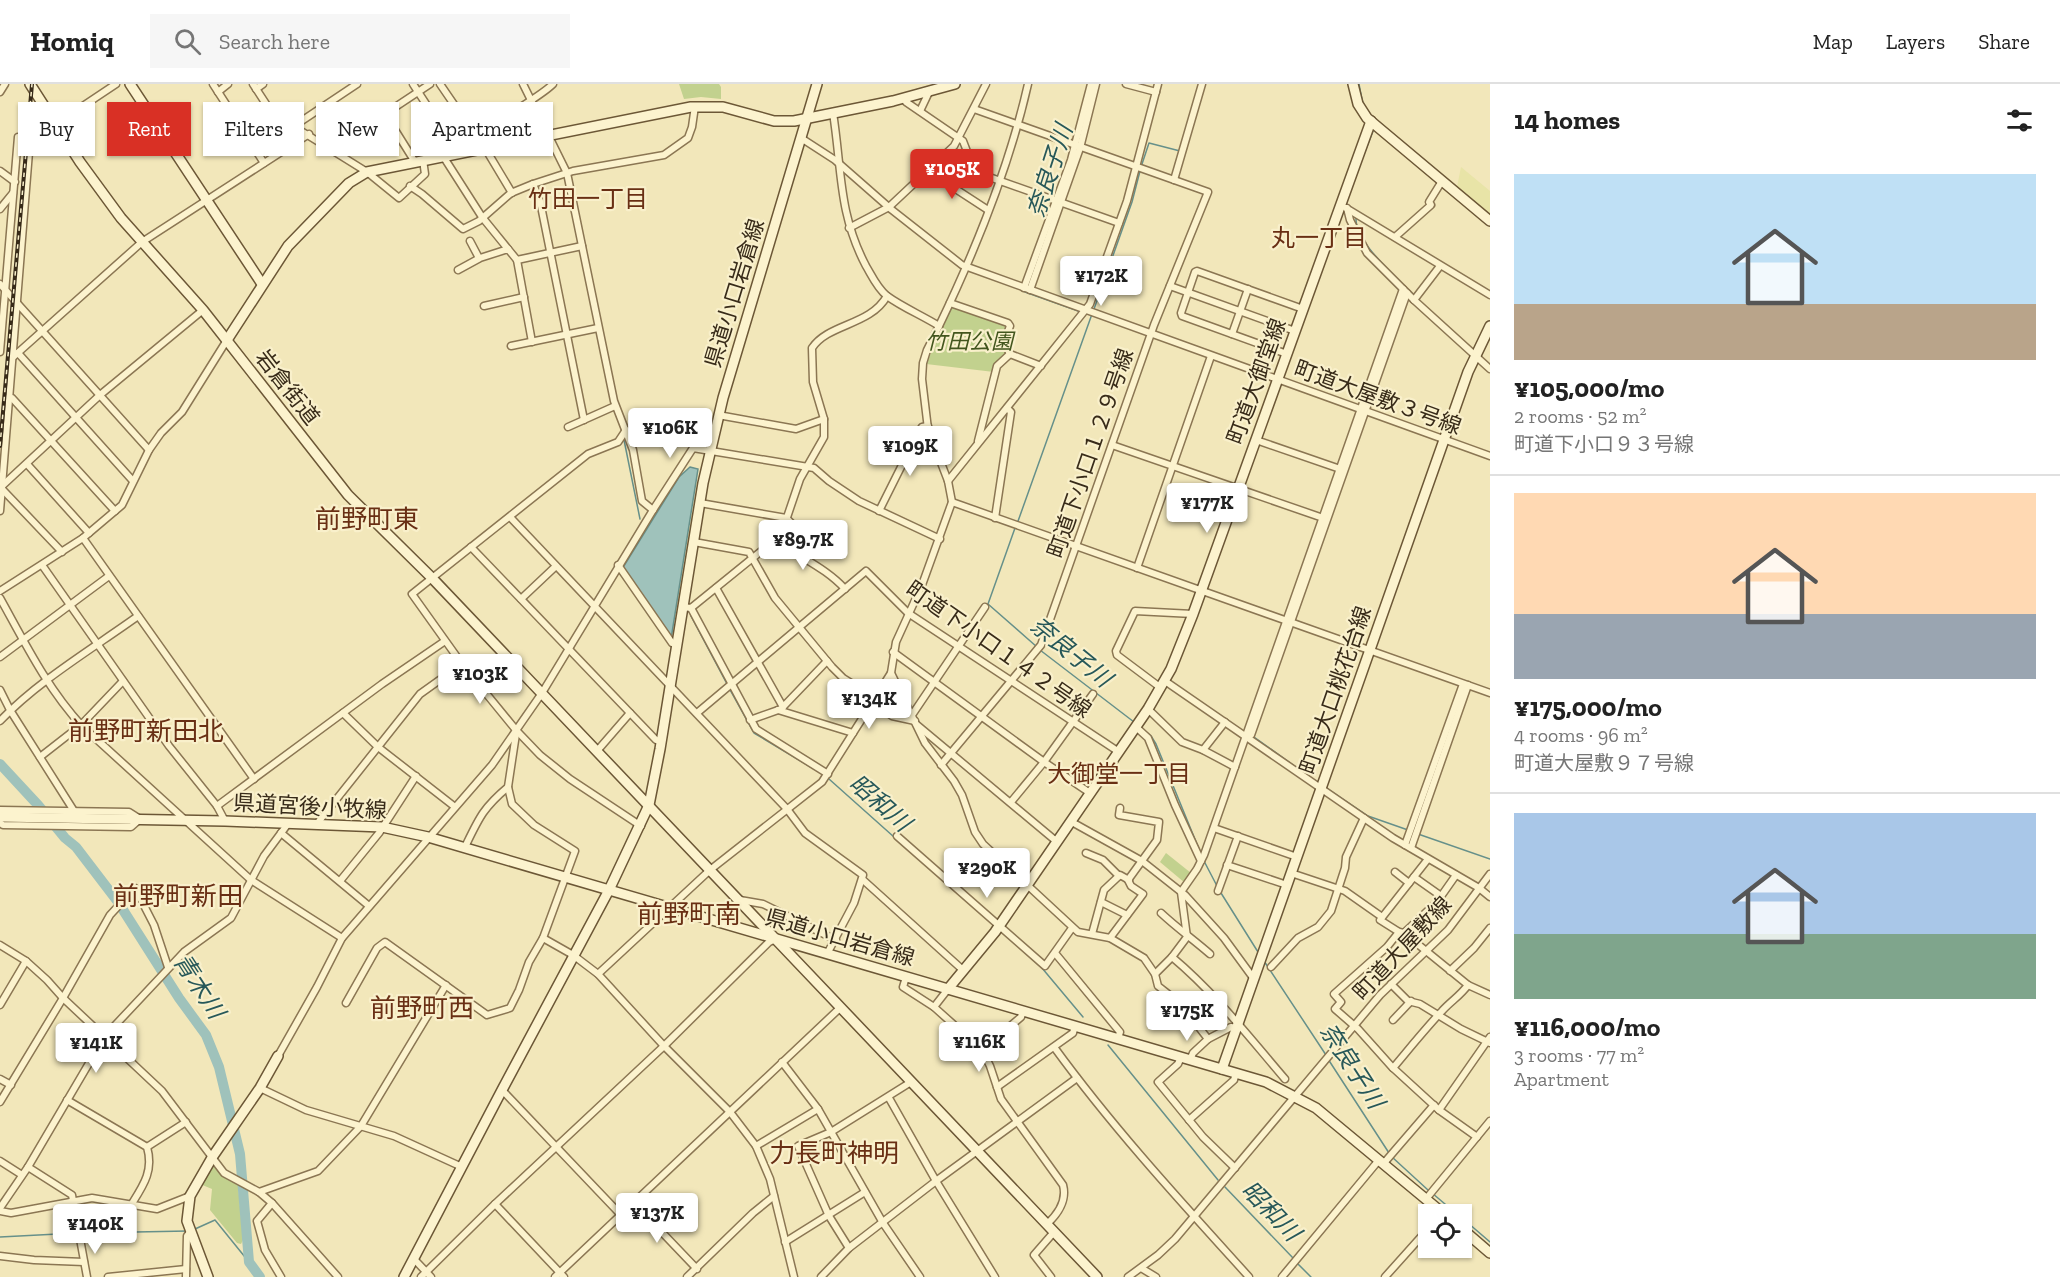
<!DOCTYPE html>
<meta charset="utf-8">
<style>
:root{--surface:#fff;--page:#f6f6f6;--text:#222;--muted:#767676;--line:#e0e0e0;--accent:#d93025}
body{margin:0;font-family:"Zilla Slab","Noto Sans JP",serif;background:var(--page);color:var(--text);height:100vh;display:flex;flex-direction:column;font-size:22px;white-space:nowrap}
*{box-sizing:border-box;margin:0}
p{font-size:20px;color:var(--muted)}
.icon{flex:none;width:33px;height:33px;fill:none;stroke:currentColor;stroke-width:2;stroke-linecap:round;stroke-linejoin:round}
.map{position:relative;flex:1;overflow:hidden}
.side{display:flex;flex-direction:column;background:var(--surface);width:570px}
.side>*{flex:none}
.top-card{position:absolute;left:18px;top:18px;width:570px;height:54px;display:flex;gap:12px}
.fabs{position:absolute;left:1418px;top:1120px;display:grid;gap:12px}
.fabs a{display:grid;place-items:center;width:54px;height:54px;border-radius:0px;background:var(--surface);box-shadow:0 2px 4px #0004;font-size:30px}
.price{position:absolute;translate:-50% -51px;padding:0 14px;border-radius:6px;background:#fff;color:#222;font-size:20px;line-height:39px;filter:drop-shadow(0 2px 3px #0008)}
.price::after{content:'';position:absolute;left:50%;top:36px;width:18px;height:14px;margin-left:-9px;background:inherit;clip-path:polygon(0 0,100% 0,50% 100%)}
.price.current{background:var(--accent);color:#fff}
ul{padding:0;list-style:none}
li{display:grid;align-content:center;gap:12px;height:318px;padding:0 24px}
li+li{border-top:2px solid var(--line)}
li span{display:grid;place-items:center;height:186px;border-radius:0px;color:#555}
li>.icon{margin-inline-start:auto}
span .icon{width:108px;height:108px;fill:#fffc;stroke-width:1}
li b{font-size:26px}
h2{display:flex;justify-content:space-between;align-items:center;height:72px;padding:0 24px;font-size:26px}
.chip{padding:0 21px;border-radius:0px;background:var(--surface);box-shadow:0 2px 4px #0004;font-size:21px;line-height:54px}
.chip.current{background:var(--accent);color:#fff}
header{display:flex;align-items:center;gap:36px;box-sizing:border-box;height:84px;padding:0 30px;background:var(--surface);border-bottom:2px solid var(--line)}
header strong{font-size:28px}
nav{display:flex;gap:33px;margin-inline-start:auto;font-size:21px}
.search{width:420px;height:54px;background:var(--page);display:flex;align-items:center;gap:15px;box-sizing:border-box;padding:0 21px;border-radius:0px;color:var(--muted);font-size:22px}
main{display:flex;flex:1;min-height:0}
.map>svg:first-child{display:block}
</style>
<header>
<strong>Homiq</strong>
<div class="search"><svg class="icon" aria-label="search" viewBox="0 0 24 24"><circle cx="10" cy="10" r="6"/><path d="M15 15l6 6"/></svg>Search here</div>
<nav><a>Map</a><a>Layers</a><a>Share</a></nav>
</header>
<main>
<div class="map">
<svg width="1490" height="1193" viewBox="0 0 1490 1193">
<rect width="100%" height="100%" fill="#f2e7ba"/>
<polygon fill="#e8e4a7" points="1461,83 1490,107 1490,133 1452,101 1457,103"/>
<g fill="#c2d18e">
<polygon points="679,0 719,0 721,3 721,15 701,13 684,15"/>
<polygon points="952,223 1007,241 1006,271 994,288 926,280"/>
<polygon points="1166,769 1191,789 1185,799 1160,778"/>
<polygon points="214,1078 223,1092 238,1101 243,1156 241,1160 237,1159 210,1126 212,1105 200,1100"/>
</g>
<polygon fill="#9fc2bb" stroke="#66908a" stroke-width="1.5" points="690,383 698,385 671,555 622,485 679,393"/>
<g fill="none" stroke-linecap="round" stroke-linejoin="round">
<g stroke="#66908a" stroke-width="1.5">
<polyline points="1359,0 1362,16 1366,25"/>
<polyline points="1364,70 1373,47"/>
<polyline points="1141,83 1149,59 1180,67"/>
<polyline points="1346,120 1357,129"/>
<path d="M1356 134C1355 156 1389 186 1404 202"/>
<polyline points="1026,206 1025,208 1081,228"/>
<polyline points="1094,225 1132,118 1140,87"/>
<polyline points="624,356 640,435"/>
<polyline points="1017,440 1092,230"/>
<polyline points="1015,444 988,520 1037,563"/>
<polyline points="691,532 727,600"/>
<polyline points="1040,566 1134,638"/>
<polyline points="729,604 754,649 814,685"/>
<polyline points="1140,643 1151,652 1156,660 1201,770"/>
<polyline points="1254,653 1311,694"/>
<polyline points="829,695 931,786"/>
<polyline points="1325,703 1368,732 1408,746"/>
<polyline points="1418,750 1490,775"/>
<polyline points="1204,777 1217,802"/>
<polyline points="1221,809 1258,868"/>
<polyline points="1019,863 1042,884 1083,933"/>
<polyline points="1264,877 1326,971"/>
<polyline points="1108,961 1218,1096"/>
<polyline points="1328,975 1389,1069"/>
<polyline points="1392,1073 1428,1106"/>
<polyline points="1225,1103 1293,1174"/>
<polyline points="1432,1109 1458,1131"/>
<polyline points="1461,1133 1490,1158"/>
<polyline points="195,1145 215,1136 249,1178"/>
<polyline points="82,1149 188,1147"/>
<polyline points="0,1153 77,1149"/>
<polyline points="1298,1180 1311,1193"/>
</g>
<polyline stroke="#9fc2bb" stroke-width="10" points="0,680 38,721 65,754 76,763 118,818 179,914 206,951 219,983 240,1070 249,1178 260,1193"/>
<g stroke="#8b7653" stroke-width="9">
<g id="street">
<polyline points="213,0 264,79"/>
<polyline points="253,0 266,20 277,32 367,88 399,114 425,90 423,76"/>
<polyline points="413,0 458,69"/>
<polyline points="440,0 477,54"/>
<polyline points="523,0 567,89 614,317 633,366 642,417 653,426"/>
<polyline points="1126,0 1156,8"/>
<polyline points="256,5 263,0"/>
<polyline points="0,8 5,0"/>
<polyline points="218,8 228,0"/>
<polyline points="905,14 906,18 963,57 975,88 1119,139"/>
<polyline points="920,27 929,8"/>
<path d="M833 29C842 85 838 129 866 182 872 192 877 204 887 212 902 223 923 232 939 242L927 266 923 279 922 295 928 345 948 397 952 418 922 501 896 558 891 589 925 659 954 697 962 711 975 748 983 760 1078 848 1110 854 1144 874 1155 890 1158 902 1181 920 1208 955 1231 943 1236 944"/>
<polyline points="385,30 415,78"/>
<polyline points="56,40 116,0"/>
<polyline points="294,42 357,0"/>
<polyline points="801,54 835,76 892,126 962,181 1490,372"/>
<polyline points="485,64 512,109"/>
<polyline points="332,65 430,0"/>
<path d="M466 67C474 46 534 19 553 0"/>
<polyline points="443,72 482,133 508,165"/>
<polyline points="0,87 15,98"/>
<polyline points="928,87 988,126"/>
<polyline points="1174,96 1202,0"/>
<polyline points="533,100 540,117 584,336"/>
<polyline points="410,102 422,110 463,145 479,137 511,109 533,100 573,87 664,71 688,54 692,43 695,22"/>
<polyline points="1346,124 1490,211"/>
<polyline points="1347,124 1350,136 1367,169 1414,216 1490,285"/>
<polyline points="0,125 13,109"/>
<polyline points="849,144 889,123 954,62 986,0"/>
<polyline points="1395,153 1431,121 1429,118 1442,97"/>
<polyline points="470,157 479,174"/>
<polyline points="517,176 532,258"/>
<polyline points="458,186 480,174 508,165 517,176 582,162"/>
<polyline points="0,200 149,366"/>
<polyline points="1170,202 1295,247"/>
<polyline points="1024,204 1071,76 1091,0"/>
<polyline points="1030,206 1080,64 1096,0"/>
<polyline points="1414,216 1440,182"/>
<polyline points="950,219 1008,239 1010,242 1004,258 1010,270 1041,282"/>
<polyline points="484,222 524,213"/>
<path d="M939 242C976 165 1009 84 1028 0"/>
<polyline points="1232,250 1248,205"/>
<polyline points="511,262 598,244"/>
<polyline points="0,268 18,53"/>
<polyline points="18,269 133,397"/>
<polyline points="1287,270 1182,232 1181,229 1195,188 1197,187 1303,225"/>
<polyline points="12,274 142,158 309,50"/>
<polyline points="9,313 12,314 115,427"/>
<polyline points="718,331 796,345 824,335"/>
<polyline points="568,343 615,322"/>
<polyline points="626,346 618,358 588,370 412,510 462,580 516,646 540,671 570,695 641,742"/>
<polyline points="1256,356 1343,386"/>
<polyline points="978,357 997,282 1010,270"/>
<polyline points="1112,361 1323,434"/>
<polyline points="27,380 89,449"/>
<polyline points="948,397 1090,220 1127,117 1158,0"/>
<polyline points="2,402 100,311 203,226"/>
<polyline points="2,405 62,468"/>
<polyline points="952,418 1490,609"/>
<polyline points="700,419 786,434 806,453 807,457 798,471"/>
<polyline points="0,427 29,68 61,47"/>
<polyline points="879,427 917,351 922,343 928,342"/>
<polyline points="510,433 787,725 805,749 863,791 854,819 827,870"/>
<polyline points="995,434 1011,328 1007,324"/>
<polyline points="83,454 254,695"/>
<path d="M775 455C798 473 825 483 845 505"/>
<polyline points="694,458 749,468 775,514 832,583 843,594 875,614"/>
<polyline points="471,463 656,656 662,657"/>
<polyline points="42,481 169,662 217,722 225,737"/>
<polyline points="618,481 672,559 677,561"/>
<polyline points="1137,484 1211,272"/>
<polyline points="716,504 783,623"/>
<polyline points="0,507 83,454 122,421 149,366 161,349 182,328 227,256"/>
<path d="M0 514C25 559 47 604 82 642L251 796 342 854"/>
<polyline points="521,515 556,482"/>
<path d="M683 523 691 524 781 451 800 395 824 353V335L813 298 812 264C829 239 870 242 887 212"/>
<polyline points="691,524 756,645 828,690"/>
<polyline points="893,568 1044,678 1090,709"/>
<polyline points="0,573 109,492"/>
<polyline points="1165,597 1393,754 1479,804 1490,813"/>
<polyline points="1161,604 1117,571 1116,567 1135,527 1193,530"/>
<polyline points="0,606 10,626 74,727"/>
<polyline points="873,618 892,632 915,637"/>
<polyline points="1148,625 1182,658 1203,666 1235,683"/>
<polyline points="778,626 853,649"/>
<polyline points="343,629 378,663 455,723"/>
<polyline points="697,629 866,487 908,529 1119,668"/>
<polyline points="912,631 985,523"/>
<polyline points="750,636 781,625 827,577"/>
<path d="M0 637C38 597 92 565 138 532"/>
<polyline points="917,641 1056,757"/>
<polyline points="1136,643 1148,654 1175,721 1201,777"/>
<polyline points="1246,652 1251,651 1407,209"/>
<polyline points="1203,666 1225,638"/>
<polyline points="597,667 630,629"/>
<polyline points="40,673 81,641 123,597"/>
<polyline points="941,681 1041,561 1154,241 1208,108 974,25"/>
<polyline points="1011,718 1044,678 1093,610"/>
<polyline points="217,722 382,600 445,557"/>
<polyline points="0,726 129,728 140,735 131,743 3,741 0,739"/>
<polyline points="1070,737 1142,777 1185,811 1224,854 1254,895"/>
<polyline points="316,741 420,610 462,580"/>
<polyline points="1214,744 1297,773"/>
<polyline points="281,749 369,822"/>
<polyline points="897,752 1045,882 1072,844"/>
<polyline points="1405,761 1463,600"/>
<path d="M465 763C479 734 483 724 508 703L516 650"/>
<polyline points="1411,764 1468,601"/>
<polyline points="1086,769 1103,776 1119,792"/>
<polyline points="1428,775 1380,836 1399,848 1404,849 1437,818 1456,791"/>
<polyline points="1227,781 1287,801"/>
<polyline points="1395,788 1409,799"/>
<polyline points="1291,789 1345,807 1382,833"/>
<polyline points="1414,793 1441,812"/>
<polyline points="862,795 964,887"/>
<polyline points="340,797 379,749 416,692"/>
<polyline points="1218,807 1238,752"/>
<polyline points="740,816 763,820 836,856"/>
<polyline points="1101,818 1127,831"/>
<path d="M1161 829C1177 844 1194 856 1210 870"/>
<polyline points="1399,848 1387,863 1334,910 1341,918 1335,925 1358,945 1392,983 1439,1026 1477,1053"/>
<polyline points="1404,849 1468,901 1490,911"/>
<polyline points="1092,850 1104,806 1120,791 1129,796"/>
<polyline points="543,854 573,871 598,890 664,962 730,1028 756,1062 770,1095 794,1193"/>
<polyline points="1110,854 1143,810 1131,802 1128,796 1157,756 1159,738 1119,731 1120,724"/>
<polyline points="0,861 26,877 47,896 63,914 162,1007 224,1089 259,1108 272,1119 338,1193"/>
<polyline points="1055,869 1120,948 1118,955"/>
<path d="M1172 873C1215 909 1249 953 1285 995"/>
<polyline points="1271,883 1298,854 1318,843 1331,827 1345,784 1346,773 1364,734"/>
<polyline points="1450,887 1474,864 1490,844"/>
<polyline points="598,890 710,786 822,698 891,589"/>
<polyline points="1155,890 1172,873 1187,853 1181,808 1197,785 1204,771 1403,205"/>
<path d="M906 893 903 903 934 923 982 966 990 982 1001 1015 1063 1101C1067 1116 1058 1130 1047 1140"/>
<polyline points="1391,900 1408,917 1420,920 1461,945 1490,959"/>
<polyline points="346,919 377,864 385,858 487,931 510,924 519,906 529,878 543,854 575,767 534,741 512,720 508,703"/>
<polyline points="0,921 26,877"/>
<polyline points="934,923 948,905"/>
<polyline points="1393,936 1411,917"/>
<path d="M1054 963C1113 1044 1182 1119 1249 1193"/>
<polyline points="982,966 1021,933 1023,927"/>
<polyline points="278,972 317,903 342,854 492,681 542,609 653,426 693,364 814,384 829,397 859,417 940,455"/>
<polyline points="1181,973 1178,980 1158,998 1203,1053 1235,1084"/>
<polyline points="1190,976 1193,969 1208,955"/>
<polyline points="782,978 818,1025 883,1139 920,1193"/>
<path d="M1393 984C1409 965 1425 945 1442 927 1451 917 1460 912 1468 901"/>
<polyline points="0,995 11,1001"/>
<polyline points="997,1003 1073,949 1075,942"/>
<polyline points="260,1004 306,1026 394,1052 462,1083"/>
<polyline points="502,1006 621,1131"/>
<polyline points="889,1014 936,1097 995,1193"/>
<path d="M67 1016 147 1063C154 1087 143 1102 131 1121"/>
<polyline points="0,1018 63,914 110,831 135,804 154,841 168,883"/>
<polyline points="1439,1026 1490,953"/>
<polyline points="1189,1036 1234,996 1236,989"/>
<polyline points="756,1062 818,1025"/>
<polyline points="147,1063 186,1038"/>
<polyline points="0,1077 22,1091"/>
<polyline points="1384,1079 1434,1021"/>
<polyline points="28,1083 72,1111 87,1193"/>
<polyline points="259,1108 318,1087 361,1042 446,901"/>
<polyline points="1426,1115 1490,1037"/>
<polyline points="272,1119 257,1137 265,1166 281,1193"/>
<polyline points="634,1119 697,1185"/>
<polyline points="495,1120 564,1193"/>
<polyline points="0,1124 28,1083 105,952 184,868 231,834 264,772 287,741"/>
<polyline points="0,1127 11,1129 92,1114 157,1125 190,1112"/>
<polyline points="785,1158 865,1108"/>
<polyline points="849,1164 829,1132 798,1062 831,1048 911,998"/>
<polyline points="0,1172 34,1176 84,1178"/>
<polyline points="414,1175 431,1193"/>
<polyline points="1141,1184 1156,1193"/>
<polyline points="108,1193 186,1185"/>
<polyline points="186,1193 187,1152 190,1148"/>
<polyline points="421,1193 495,1120 664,962 769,858 776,855"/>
<polyline points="555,1193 841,923"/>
<polyline points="687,1193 753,1129 774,1112"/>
<polyline points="821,1193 849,1164 936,1097 1077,994"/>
<polyline points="1051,1193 1034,1171 1054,1148"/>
<polyline points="1128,1193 1158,1171 1175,1155 1380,911 1448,846 1490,790"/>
<polyline points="1282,1193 1379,1076"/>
<polyline points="1385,1193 1428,1145"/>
</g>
</g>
<g stroke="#6c5736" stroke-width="12">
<g id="secondary">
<polyline points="30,0 80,78 121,134 203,226 348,411 432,494 1097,1193"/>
<polyline points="130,0 262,200"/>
<polyline points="1353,0 1358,20 1367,34 1490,137"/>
<polyline points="227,256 288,162 349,99 367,88 691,23 723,23 774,37 794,37 893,17 955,0"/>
<polyline points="0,733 225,737 382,743 428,753 1266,998 1316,1024 1445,1131"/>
<polyline points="948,905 995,848 1148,625 1171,585 1193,530 1371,37"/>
<polyline points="1222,985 1468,288 1490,242"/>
<polyline points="1461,1144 1490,1169"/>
<polyline points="208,1193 187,1137 190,1112 213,1072 260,1004 278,972"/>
<polyline points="404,1193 502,1006 609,806 649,721 660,665 703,399 723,314 817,0"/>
</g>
</g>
<use href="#street" stroke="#fcf3ce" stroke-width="6"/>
<use href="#secondary" stroke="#fcf3ce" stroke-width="9"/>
<g stroke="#382b19" stroke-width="4">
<polyline id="rail" points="0,362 32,0"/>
</g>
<use href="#rail" stroke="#f9f0cb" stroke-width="1.5" stroke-dasharray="4.5" stroke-linecap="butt"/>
</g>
<g text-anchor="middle" stroke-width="4.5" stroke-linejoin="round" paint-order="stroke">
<g font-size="22" fill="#382b19" stroke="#f9f0cb">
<text transform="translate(734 209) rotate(-73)" y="8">県道小口岩倉線</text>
<text transform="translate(1256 297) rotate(-70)" y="8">町道大御堂線</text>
<text transform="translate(288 303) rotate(52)" y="8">岩倉街道</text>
<text transform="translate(1378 313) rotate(20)" y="8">町道大屋敷３号線</text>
<text transform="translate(1090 369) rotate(-71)" y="8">町道下小口１２９号線</text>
<text transform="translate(999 565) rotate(35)" y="8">町道下小口１４２号線</text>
<text transform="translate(1335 606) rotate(-71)" y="8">町道大口桃花台線</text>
<text transform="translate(310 722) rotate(3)" y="8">県道宮後小牧線</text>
<text transform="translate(840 853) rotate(16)" y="8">県道小口岩倉線</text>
<text transform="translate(1402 864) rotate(-47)" y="8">町道大屋敷線</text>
</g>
<g font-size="22" font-style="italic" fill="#43561e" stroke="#f9f0cb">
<text x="969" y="265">竹田公園</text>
</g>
<g font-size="24" font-style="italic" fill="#275859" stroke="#f9f0cb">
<text transform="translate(1050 87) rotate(-72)" y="8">奈良子川</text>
<text transform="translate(1071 568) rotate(39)" y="8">奈良子川</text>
<text transform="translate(880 719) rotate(41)" y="8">昭和川</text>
<text transform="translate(199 902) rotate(57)" y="8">青木川</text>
<text transform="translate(1352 982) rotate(57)" y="8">奈良子川</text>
<text transform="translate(1271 1127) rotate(46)" y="8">昭和川</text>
</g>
<g font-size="24" fill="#692f14" stroke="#f9f0cb">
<text x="588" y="123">竹田一丁目</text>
<text x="1319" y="162">丸一丁目</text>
<text x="1119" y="698">大御堂一丁目</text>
</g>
<g font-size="26" fill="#692f14" stroke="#f9f0cb">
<text x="367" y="444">前野町東</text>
<text x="146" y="656">前野町新田北</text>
<text x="178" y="821">前野町新田</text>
<text x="689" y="839">前野町南</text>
<text x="422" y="933">前野町西</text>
<text x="834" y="1078">力長町神明</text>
</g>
</g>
</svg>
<div class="fabs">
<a><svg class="icon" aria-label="locate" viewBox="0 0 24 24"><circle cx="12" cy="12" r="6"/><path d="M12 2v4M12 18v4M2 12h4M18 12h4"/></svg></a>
</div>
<b class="price current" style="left:952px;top:116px">¥105K</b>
<b class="price" style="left:1101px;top:223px">¥172K</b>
<b class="price" style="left:670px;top:375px">¥106K</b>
<b class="price" style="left:910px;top:393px">¥109K</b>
<b class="price" style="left:1207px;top:450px">¥177K</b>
<b class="price" style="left:803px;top:487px">¥89.7K</b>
<b class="price" style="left:480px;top:621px">¥103K</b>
<b class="price" style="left:869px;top:646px">¥134K</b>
<b class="price" style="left:987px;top:815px">¥290K</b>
<b class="price" style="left:1187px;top:958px">¥175K</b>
<b class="price" style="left:979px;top:989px">¥116K</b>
<b class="price" style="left:96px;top:990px">¥141K</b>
<b class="price" style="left:657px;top:1160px">¥137K</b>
<b class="price" style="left:95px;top:1171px">¥140K</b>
<div class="top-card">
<a class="chip">Buy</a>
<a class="chip current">Rent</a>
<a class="chip">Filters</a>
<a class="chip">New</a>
<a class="chip">Apartment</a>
</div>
</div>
<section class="side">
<h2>14 homes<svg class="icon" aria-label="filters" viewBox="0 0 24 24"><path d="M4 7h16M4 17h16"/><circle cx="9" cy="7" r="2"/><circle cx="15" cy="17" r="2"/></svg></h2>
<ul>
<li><span style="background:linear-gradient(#bfe0f5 70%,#b9a48a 0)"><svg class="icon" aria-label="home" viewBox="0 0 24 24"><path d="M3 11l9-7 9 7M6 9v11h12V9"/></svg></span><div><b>¥105,000/mo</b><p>2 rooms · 52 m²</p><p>町道下小口９３号線</p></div></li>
<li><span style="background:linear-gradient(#ffd9b3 65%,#9aa5b1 0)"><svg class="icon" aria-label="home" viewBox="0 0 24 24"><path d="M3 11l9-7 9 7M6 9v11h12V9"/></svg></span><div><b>¥175,000/mo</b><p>4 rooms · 96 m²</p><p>町道大屋敷９７号線</p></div></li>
<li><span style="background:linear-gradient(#a9c7e8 65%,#7fa58c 0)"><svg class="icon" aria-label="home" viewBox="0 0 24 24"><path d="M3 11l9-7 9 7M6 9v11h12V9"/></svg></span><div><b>¥116,000/mo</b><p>3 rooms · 77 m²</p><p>Apartment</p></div></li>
</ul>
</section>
</main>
